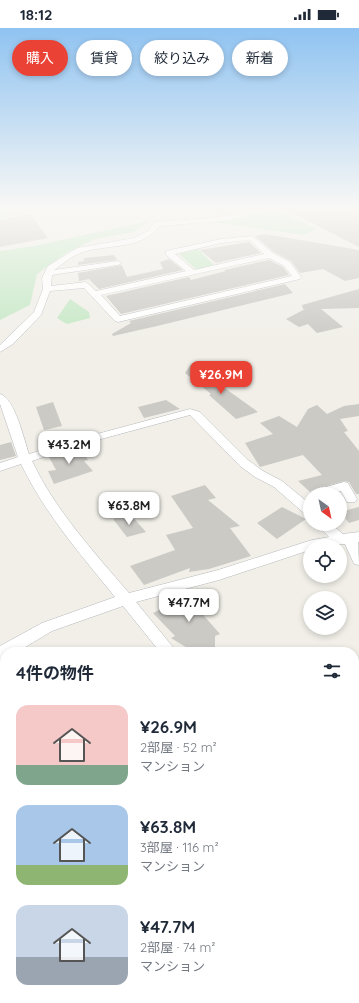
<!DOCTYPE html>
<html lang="ja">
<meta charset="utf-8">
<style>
:root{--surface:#fff;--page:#f6f6f7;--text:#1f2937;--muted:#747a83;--accent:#ea4335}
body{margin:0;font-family:Quicksand,"Noto Sans JP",sans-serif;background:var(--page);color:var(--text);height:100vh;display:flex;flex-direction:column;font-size:15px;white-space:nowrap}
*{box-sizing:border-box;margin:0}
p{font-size:13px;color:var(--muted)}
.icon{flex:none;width:22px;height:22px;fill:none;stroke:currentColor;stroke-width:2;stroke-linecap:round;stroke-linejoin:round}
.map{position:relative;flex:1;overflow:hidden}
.side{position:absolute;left:0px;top:619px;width:359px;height:356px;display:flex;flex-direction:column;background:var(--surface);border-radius:16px 16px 0 0;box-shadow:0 2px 6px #0003}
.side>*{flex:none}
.top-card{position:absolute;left:12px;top:12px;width:335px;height:36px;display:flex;gap:8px}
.needle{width:26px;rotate:147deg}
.buttons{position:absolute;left:303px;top:459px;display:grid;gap:8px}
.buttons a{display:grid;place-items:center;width:44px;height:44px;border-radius:50%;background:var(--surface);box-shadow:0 2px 6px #0003;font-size:20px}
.price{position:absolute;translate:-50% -34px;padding:0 9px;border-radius:8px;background:#fff;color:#222;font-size:13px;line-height:26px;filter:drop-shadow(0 1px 2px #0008)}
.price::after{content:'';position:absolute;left:50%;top:24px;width:12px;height:9px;margin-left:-6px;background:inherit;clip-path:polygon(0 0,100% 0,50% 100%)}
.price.on{background:var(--accent);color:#fff}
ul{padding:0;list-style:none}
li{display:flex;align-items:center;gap:12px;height:100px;padding:0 16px}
li span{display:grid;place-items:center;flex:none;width:112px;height:80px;border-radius:12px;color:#555}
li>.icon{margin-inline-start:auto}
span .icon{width:48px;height:48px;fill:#fffc;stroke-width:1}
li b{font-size:17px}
h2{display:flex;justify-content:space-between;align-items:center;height:48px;padding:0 16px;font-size:17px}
.tag{padding:0 14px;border-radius:18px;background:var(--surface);box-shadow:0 2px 6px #0003;font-size:14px;line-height:36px}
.tag.on{background:var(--accent);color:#fff}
.status{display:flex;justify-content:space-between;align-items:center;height:28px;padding:0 20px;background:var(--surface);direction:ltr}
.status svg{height:11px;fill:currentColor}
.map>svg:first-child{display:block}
</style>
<div class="status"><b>18:12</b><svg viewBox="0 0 49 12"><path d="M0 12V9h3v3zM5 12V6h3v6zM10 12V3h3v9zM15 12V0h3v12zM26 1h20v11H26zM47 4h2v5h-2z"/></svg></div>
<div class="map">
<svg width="359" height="975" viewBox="0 0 359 975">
<rect width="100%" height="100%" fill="#f1efe8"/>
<g fill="#c5e8c5">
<polygon points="0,179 40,179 37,182 0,191"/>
<polygon points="275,181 317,201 303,207 213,194"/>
<polygon points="149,193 134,204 95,211 66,225 37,246 30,277 0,292 0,223 34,218"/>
<polygon points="198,221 214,237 197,242 179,226"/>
<polygon points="70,271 89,284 90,290 67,296 57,290"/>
</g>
<g fill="#cccac5">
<polygon points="281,179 359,179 359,219"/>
<polygon points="30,186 48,210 0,219 0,192"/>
<polygon points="265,206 359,222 359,250 345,253 323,241 300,245 291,233 274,224 255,208"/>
<polygon points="249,214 261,225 216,235 200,222"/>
<polygon points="114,227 117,232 78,237 78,234 84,233 84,230"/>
<polygon points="169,231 183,242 99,261 89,251 79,253 78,245 122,237 127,249 163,241 160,234"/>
<polygon points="269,232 283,239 289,247 121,286 106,268 189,249 191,252 226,243 224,242"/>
<polygon points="285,256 293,265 157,298 113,308 112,306 131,295 129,293"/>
<polygon points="359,261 359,280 321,281 343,299 317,305 308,296 299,299 286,291 305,281 303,281 302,277"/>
<polygon points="191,336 224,361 226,361 258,384 236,391 209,367 211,366 185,345"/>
<polygon points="166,372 180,381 144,390 138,379"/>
<polygon points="53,374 62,398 44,402 36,379"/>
<polygon points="359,376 359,388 340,391 348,403 344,404 359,423 359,466 356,466 349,454 344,453 312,462 310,464 298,453 322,447 303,427 260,439 245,415 273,406 260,395 279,388 297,399 308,381 317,377 327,386 344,378"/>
<polygon points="11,414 16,428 0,432 0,417"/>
<polygon points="80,419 88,432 84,433 93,443 54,456 48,443 56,442 49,429"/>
<polygon points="205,457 216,470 208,472 240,498 230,500 251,528 209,541 189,544 190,540 144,557 130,538 175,522 166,507 193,500 171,468"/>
<polygon points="282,479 306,491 277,511 257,495"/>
<polygon points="359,479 359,492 349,495 340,484"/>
<polygon points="130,486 146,504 127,509 113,491"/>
<polygon points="192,561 211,573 197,580 220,606 215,608 215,624 194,624 171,610 175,608 153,585 179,572 183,563"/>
</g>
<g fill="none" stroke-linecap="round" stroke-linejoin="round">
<g stroke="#b5b8bc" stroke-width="1">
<g id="minor">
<polygon points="194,179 204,179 197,182"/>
<path d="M226 179H249L251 182 248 188 223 193 159 198C143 222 108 216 83 224 73 227 63 236 54 242L118 233 122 235 118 237 52 247 51 258 86 254 96 263 186 243 166 227V223L221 211 252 208 273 225 290 234 301 249 300 251 118 294 115 293 84 260 50 263 41 287 13 316 0 324V317L34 284 43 261 42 250 48 238 77 220 134 210 148 203 154 194 212 190 242 185 243 182ZM250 212 264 226 194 242 175 226 221 215ZM269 230 284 238 292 248 120 288 101 267Z"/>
<path d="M0 366C15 370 24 412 29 426L71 413 190 381 200 384 248 432 263 443 282 453 310 476V487L305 486 274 459 255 449 240 438 190 387 79 417 32 433C56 483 93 523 129 565L218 542 312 512 329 509 316 496H331L343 506 359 504V514H358L359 537 354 536 345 516 310 518V522L219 552 136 574 177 624H160L123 578 52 603 17 624H5V631L0 632V618L42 595 115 569C81 527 45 486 21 436L0 443V435L18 429 0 376Z"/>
<polygon points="344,454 348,455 357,471 355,474 347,474 341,463 331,466 310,466 312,463"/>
<polygon points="354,878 359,880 359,905 354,903"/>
<polygon points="217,970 245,970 243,975 215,975"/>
</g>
</g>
<use href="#minor" fill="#fff" fill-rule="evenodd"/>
</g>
<linearGradient id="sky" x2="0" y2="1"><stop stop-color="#8fc3f1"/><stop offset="0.57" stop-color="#f9f8f5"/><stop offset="1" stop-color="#f9f8f5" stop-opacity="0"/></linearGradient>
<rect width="359" height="316" fill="url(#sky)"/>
</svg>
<div class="buttons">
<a><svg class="needle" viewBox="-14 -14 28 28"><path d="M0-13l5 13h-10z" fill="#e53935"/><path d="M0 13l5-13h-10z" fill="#747a83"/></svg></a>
<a><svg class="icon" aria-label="locate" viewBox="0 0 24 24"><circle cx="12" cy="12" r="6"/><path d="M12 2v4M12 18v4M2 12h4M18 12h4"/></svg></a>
<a><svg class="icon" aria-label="layers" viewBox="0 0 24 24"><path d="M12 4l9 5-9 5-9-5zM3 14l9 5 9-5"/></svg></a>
</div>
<b class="price on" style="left:221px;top:367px">¥26.9M</b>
<b class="price" style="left:69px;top:437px">¥43.2M</b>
<b class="price" style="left:129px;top:498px">¥63.8M</b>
<b class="price" style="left:189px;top:595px">¥47.7M</b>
<div class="top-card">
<a class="tag on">購入</a>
<a class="tag">賃貸</a>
<a class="tag">絞り込み</a>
<a class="tag">新着</a>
</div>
<section class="side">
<h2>4件の物件<svg class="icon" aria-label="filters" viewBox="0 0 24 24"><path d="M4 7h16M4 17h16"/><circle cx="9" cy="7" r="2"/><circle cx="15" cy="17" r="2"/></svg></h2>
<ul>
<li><span style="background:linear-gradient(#f6c9c9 75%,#7fa58c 0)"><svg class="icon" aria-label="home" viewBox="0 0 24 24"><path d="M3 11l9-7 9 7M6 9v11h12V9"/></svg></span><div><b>¥26.9M</b><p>2部屋 · 52 m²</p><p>マンション</p></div></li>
<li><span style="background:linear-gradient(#a9c7e8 75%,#8fb573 0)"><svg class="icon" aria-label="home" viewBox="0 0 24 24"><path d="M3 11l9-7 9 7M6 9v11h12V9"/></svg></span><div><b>¥63.8M</b><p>3部屋 · 116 m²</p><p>マンション</p></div></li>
<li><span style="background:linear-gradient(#c9d6e8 65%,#9aa5b1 0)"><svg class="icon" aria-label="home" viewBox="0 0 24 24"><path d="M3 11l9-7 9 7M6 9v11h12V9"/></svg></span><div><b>¥47.7M</b><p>2部屋 · 74 m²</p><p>マンション</p></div></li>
</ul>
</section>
</div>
